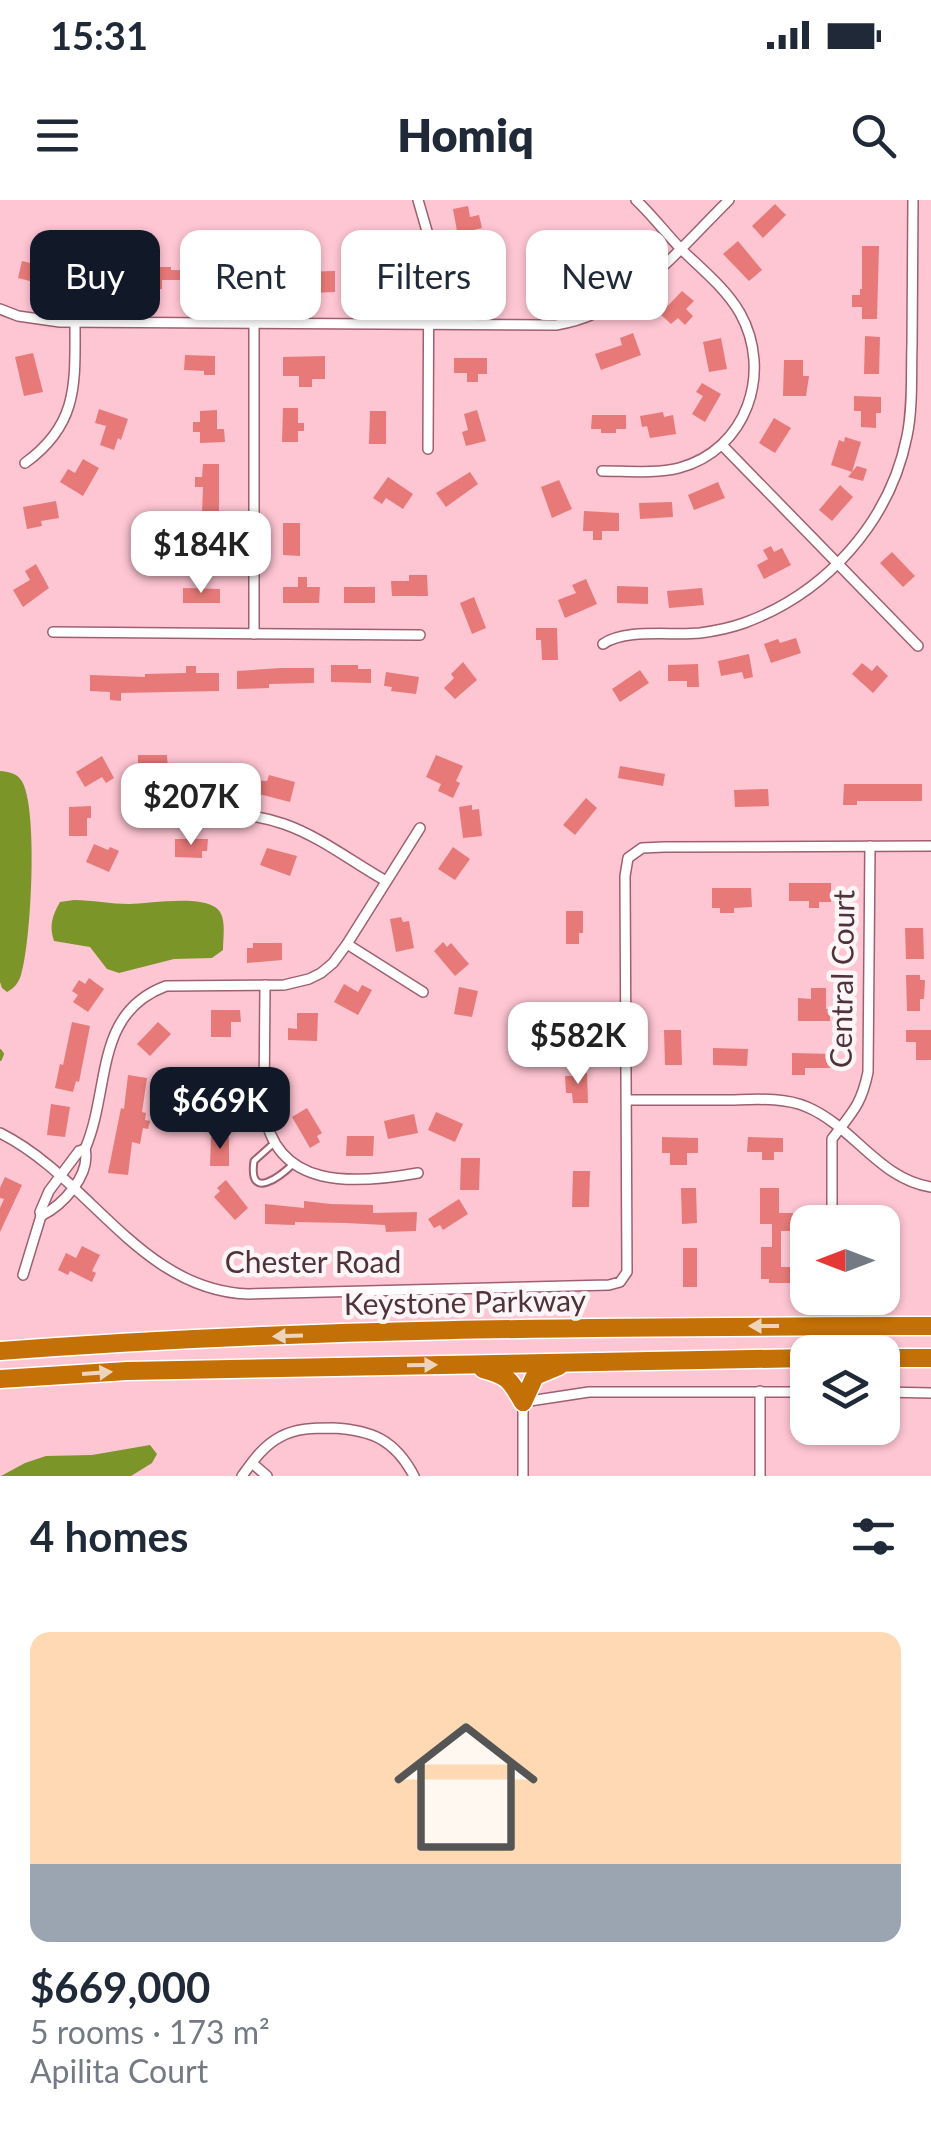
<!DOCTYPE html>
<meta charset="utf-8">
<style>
:root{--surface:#fff;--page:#f2f2f3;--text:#1f2937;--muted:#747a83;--accent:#111827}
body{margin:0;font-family:Lato,sans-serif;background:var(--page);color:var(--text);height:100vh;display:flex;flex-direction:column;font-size:38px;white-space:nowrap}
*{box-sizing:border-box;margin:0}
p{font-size:32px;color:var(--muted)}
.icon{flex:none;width:55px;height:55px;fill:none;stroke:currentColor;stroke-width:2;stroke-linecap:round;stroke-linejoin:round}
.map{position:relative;height:1276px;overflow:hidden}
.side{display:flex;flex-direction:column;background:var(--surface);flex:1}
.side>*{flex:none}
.banner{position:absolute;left:30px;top:30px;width:872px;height:90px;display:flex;gap:20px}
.needle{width:65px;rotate:270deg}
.fabs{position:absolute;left:790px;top:1005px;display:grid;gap:20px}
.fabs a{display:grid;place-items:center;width:110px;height:110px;border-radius:20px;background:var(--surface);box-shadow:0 2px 8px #0004;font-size:50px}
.price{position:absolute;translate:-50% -85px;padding:0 22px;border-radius:20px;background:#fff;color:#222;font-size:32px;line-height:65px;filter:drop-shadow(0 2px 5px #0008)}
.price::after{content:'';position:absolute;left:50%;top:60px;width:30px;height:22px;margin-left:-15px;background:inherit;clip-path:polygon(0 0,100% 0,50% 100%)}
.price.current{background:var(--accent);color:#fff}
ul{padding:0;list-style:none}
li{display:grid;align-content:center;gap:20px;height:530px;padding:0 30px}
li span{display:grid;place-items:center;height:310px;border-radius:20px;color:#555}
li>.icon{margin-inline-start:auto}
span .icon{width:180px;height:180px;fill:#fffc;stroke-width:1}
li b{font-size:42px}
h2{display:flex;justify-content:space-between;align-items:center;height:120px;padding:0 30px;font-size:42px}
.tag{padding:0 35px;border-radius:20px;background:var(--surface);box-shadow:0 2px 8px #0004;font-size:35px;line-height:90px}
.tag.current{background:var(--accent);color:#fff}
.status{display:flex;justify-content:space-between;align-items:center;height:70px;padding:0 50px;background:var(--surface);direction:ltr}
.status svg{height:28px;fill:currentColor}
header{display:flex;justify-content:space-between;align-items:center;height:130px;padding:0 30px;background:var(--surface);font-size:45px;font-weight:800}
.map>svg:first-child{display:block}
</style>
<div class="status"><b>15:31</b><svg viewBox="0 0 49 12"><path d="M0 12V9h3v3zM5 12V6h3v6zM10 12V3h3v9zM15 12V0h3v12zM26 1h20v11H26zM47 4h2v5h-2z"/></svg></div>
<header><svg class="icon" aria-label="menu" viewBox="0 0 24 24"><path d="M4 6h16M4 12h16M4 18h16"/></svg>Homiq<svg class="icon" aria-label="search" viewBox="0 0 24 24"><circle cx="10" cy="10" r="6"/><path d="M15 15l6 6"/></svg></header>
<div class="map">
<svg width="931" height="1276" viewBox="0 0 931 1276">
<rect width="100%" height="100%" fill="#fec5d3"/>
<g fill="#7c9528">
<path d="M0 571C8 572 15 572 21 580 39 604 31 745 21 775 18 784 14 788 7 792L2 788 0 782Z"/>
<path d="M74 700C92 700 111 704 129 704 149 704 208 693 220 712 226 721 223 739 223 750L212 758 174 759 119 773 107 769 90 747 54 741C49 726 52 716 60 702Z"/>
<polygon points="150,1245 157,1254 152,1263 131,1276 1,1276 25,1263 46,1256 92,1255"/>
</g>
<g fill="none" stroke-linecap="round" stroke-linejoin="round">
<polyline stroke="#7c9528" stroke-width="4" points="0,851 2,854 0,859"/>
</g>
<g fill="#e77a78">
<polygon points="775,4 786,15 763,38 752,26"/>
<polygon points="468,6 470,17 479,15 482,28 473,30 475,39 459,42 453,9"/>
<polygon points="626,35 635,47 608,71 597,57"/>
<polygon points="738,41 762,70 749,81 723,54"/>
<polygon points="862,46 879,46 877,119 862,119 862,107 852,107 852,95 860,95 860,89 862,89"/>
<polygon points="460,60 477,60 477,94 459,94"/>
<polygon points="22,61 50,68 46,85 18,78"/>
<polygon points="160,67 171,67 171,70 221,71 221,74 269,75 268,91 212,91 212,86 191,85 191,89 180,89 181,80 162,80 162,89 80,89 80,72 140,72 140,69 160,70"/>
<polygon points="335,71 335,92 309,93 309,90 299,90 298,72"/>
<polygon points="367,74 400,75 400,91 366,90"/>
<polygon points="682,91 694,101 686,109 693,116 685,125 678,118 671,124 660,114"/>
<polygon points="633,133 641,155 601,170 595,154 622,145 620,138"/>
<polygon points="865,136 880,137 879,174 864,174"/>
<polygon points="721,138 727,169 709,172 703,142"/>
<polygon points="33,153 43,192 24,196 15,157"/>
<polygon points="185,155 215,156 215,175 204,175 204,171 184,170"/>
<polygon points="325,156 325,179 312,179 312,187 299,187 299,176 283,176 283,157"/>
<polygon points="454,158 487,158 487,174 478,174 478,182 467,182 467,173 454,173"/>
<polygon points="784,160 803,160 803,176 809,176 806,196 783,196"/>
<polygon points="702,183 721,194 705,222 692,214 703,196 696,192"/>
<polygon points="854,196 881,197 881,213 876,213 876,228 861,227 861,211 854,211"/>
<polygon points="283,208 298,208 298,223 304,223 304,231 298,231 298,242 282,242"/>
<polygon points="99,209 128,219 121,240 118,238 114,250 100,245 106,226 95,223"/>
<polygon points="217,210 217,229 224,229 225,242 200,243 200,232 193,232 193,222 200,222 200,211"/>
<polygon points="477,210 486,241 466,246 462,232 468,230 464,214"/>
<polygon points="370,211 386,211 386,244 369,244"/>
<polygon points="663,212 664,217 673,215 676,234 650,238 647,226 642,227 640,216"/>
<polygon points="592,215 626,215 626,229 616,229 616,233 601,233 601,229 591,229"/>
<polygon points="774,218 791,228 775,253 759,243"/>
<polygon points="845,237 861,242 852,272 857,266 867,269 863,281 848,277 852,272 831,265 839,240 844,242"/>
<polygon points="83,259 99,268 83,296 60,282 68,269 75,273"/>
<polygon points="203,264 219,264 219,346 199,346 199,334 191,334 191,323 201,323 201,314 202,314 203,287 195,287 195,277 202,277"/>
<polygon points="470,272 478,284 446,307 436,293"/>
<polygon points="388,277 413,294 403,309 386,298 382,304 373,298"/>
<polygon points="559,280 572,309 552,318 541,287"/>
<polygon points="718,282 725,298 694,310 688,295"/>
<polygon points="840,285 853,297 832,321 819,310"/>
<polygon points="56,301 59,318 41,321 42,326 27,329 23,307"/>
<polygon points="672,302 673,317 640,319 639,303"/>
<polygon points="584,311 619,313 619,331 602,331 602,340 593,340 593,331 583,331"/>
<polygon points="283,323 300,323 300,356 283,355"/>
<polygon points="771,346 774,352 782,348 791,365 764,379 757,365 768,359 763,350"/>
<polygon points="892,352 915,376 903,387 880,363"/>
<polygon points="36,364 49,388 23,407 13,390 30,380 25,371"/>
<polygon points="409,375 427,375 428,396 392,396 391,381 409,381"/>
<polygon points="298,377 307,377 307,387 320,387 319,403 283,403 283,387 298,387"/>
<polygon points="586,379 597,404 565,418 558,400 576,393 572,385"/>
<polygon points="617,386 648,387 648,404 617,403"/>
<rect x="344" y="387" width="31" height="16"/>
<polygon points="183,388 220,389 220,403 183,403"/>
<polygon points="702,388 704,405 669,408 667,391"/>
<polygon points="474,397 486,428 472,434 460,403"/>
<polygon points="536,428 557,428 558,460 542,460 541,440 536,440"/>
<polygon points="796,438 801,453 771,463 764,444 778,439 780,443"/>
<polygon points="749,454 753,477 744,479 742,472 721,476 718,461"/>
<polygon points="463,462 477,480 455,499 444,488 454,478 451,474"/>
<polygon points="862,463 872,471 877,465 888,476 873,493 852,474"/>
<polygon points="698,464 699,487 687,487 687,481 668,481 668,465"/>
<polygon points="331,465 358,465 358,469 371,469 371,483 331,482"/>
<polygon points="186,466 196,466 196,473 219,473 219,491 121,493 121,501 110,500 110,492 90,491 90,475 145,477 145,474 186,473"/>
<polygon points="281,468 314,468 314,483 269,484 269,488 237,489 237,471"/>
<polygon points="640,470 649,483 620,502 612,489"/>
<polygon points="386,472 419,477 416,494 391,491 392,487 384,486"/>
<polygon points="138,555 167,555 168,573 150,573 150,576 138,577"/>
<polygon points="436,555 463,566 456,581 460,583 453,598 438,591 441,584 426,577"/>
<polygon points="102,556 114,578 106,583 102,577 85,587 76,572"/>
<polygon points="620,566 665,574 663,586 618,578"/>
<polygon points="177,569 197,570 197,576 215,577 215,571 245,572 245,580 267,581 269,575 295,582 290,602 259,594 260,591 177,589"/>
<polygon points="844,584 922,584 922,601 857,601 857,605 843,605"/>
<polygon points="768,589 769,606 735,607 734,590"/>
<polygon points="586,598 597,608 575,635 563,625"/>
<polygon points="472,605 472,610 479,609 482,636 463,638 459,607"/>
<polygon points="91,606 91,618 87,618 87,636 69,636 69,607"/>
<polygon points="175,639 208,639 207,651 202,651 202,658 175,657"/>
<polygon points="94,644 108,650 110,647 119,651 109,672 86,662"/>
<polygon points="453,647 470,659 455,680 438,669"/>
<polygon points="267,648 297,656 290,676 260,665"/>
<polygon points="789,683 831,683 831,702 819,702 819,708 809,708 809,701 789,701"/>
<polygon points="712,688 751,688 752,707 734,708 734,713 720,713 720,708 712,708"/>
<polygon points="566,711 583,711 583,733 579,733 579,744 566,744"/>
<polygon points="401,717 403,722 409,721 414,748 396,752 390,719"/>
<polygon points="905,728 923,728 924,759 906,759"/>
<polygon points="443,742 447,747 451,743 469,764 455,776 434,751"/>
<polygon points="253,743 282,743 282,760 247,763 247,748 253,748"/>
<polygon points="906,775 920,775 920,780 925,780 924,799 920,799 920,811 907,811"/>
<polygon points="89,778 104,789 88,812 73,802 78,795 72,791 79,780 85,784"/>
<polygon points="344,784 358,792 362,785 372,790 358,815 334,802"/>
<polygon points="459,787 478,791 472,817 454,814"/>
<polygon points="811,788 826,788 826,809 830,809 830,821 798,821 798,798 811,799"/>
<polygon points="211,810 240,810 241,822 231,822 231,837 211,837"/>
<polygon points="297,813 318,813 317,841 288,840 288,828 297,829"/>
<polygon points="72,822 90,826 79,882 76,881 73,892 55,888 60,864 63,865"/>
<polygon points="158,822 171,834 150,856 137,844"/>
<polygon points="664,830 681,830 682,865 665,865"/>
<polygon points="906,830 931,830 931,860 916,860 916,842 906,842"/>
<polygon points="713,848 748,849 747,866 713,865"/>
<polygon points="792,853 831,854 831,868 805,868 805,875 792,875"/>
<polygon points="572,873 587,873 588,903 573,903 572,893 566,893 565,876 572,876"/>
<polygon points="128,875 147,878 142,912 146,913 145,920 150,921 148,929 143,928 140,944 132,942 128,975 108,973 121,908 124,909"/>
<polygon points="51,904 70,907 65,937 47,935"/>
<polygon points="307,908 322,933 317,936 320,942 310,948 292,917"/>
<polygon points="436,912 463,924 455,942 428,930"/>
<polygon points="414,914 418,933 388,939 384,921"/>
<polygon points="347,936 374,936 373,956 346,956"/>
<polygon points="211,937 229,937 229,966 210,966"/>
<polygon points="662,937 698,938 698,953 687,953 687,965 670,965 670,953 662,953"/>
<polygon points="748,937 783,938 783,952 774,952 774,960 762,960 762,952 747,952"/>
<polygon points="461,958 480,958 479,990 460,990"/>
<polygon points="573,971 590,971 589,1007 572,1007"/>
<polygon points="5,977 22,985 0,1032 0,1008 4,999 0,998 0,988"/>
<polygon points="226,980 248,1008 235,1020 214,997 220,991 217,988"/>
<polygon points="681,988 696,988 697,1023 682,1024"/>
<polygon points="760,988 779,988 779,1013 793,1013 793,1031 781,1031 781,1067 790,1067 790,1083 769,1083 769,1079 761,1079 761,1047 772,1047 772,1024 760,1024"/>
<polygon points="459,999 468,1014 443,1030 440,1025 434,1028 428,1019"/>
<polygon points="304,1001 331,1004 373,1005 373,1013 417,1012 416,1031 386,1032 385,1025 346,1023 295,1022 295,1025 265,1024 265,1004 304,1008"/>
<polygon points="82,1046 100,1055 92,1071 96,1073 92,1082 70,1071 68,1075 58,1070 66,1053 76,1058"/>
<rect x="683" y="1048" width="14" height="39"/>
</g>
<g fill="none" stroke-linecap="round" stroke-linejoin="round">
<g stroke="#9e6071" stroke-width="9">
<path id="lane" d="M274 943 254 961C248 1002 281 976 294 963"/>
</g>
<g stroke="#9e6071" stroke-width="12">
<g id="street">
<polyline points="418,0 429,38 428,249"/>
<path d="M0 109 18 116 60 122 556 125C629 114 679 49 729 0"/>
<polyline points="722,245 918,446"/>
<path d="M25 263C79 224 75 183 75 122"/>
<path d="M602 271C627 271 655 274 679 268 747 250 773 172 740 113 726 89 703 70 683 51 667 35 653 16 636 0"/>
<polyline points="53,432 420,435"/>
<polyline points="254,434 254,122"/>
<path d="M603 444C626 428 672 436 700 433 715 431 730 428 744 423 826 393 890 322 907 236 913 207 911 175 912 145 912 97 913 48 913 0"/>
<path d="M129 613C180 613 235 607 284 624 321 637 352 662 386 681"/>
<polyline points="347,744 423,792"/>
<path d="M265 785 264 909C275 991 356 984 418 973"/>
<path d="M628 900C659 900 690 900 722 900 750 900 781 896 807 907 854 927 879 979 931 987"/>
<path d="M0 933C89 977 140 1090 248 1094L609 1085 620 1082 627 1072 625 676 628 658 642 648 664 647 931 646"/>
<path d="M41 1016C63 1005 91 975 85 949 111 889 93 813 166 786L284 785 309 779 321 773 333 763 347 744 420 628"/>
<path d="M832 1022V939C852 912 861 906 868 872L870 646"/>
<polyline points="23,1075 41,1016 40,1012 49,991 79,951 85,949"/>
<polyline points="760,1191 760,1276"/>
<polyline points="882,1192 931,1193"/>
<polyline points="252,1263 267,1276"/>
<path d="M242 1276C253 1261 263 1246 280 1237 296 1228 314 1228 333 1228 372 1230 395 1240 414 1276"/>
<polyline points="523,1276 523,1202 589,1192 808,1192"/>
</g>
</g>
<g stroke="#fff" stroke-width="21">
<g id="highway">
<path d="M0 1151C310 1127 621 1127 931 1126"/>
<polyline points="882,1158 931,1158"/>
<path d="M483 1169C509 1176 510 1180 523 1202"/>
<polyline points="0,1179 127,1171 808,1158"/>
<polyline points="523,1202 535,1176 559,1166"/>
</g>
</g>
<use href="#lane" stroke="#fff" stroke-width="5"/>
<use href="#street" stroke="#fff" stroke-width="9"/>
<use href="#highway" stroke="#c37006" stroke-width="18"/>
</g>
<defs><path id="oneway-solid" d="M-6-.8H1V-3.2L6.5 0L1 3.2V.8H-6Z" transform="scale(2.5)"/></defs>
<g fill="#eed4bb">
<use href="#oneway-solid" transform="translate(764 1126) rotate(180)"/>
<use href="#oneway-solid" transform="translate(288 1136) rotate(178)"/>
<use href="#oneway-solid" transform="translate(422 1165) rotate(-1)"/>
<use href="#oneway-solid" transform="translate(97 1173) rotate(-4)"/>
</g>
<g text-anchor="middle" stroke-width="9" stroke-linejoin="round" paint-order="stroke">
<g font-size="30" fill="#4f333b" stroke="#fdf5f7">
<text transform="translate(843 779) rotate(-89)" y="10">Central Court</text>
<text x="313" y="1073">Chester Road</text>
<text transform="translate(465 1103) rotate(-1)" y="10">Keystone Parkway</text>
</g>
</g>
</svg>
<div class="fabs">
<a><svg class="needle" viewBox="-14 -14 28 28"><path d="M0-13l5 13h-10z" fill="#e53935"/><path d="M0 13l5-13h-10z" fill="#747a83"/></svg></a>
<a><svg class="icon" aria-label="layers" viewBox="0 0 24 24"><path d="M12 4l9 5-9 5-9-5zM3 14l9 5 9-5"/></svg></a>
</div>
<b class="price" style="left:201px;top:396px">$184K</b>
<b class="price" style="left:191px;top:648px">$207K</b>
<b class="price" style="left:578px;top:887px">$582K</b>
<b class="price current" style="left:220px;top:952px">$669K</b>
<div class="banner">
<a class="tag current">Buy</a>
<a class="tag">Rent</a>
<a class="tag">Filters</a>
<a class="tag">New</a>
</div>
</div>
<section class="side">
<h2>4 homes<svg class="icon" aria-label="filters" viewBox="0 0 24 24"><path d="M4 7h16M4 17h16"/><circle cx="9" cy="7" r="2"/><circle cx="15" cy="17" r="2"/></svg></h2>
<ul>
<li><span style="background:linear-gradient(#ffd9b3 75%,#9aa5b1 0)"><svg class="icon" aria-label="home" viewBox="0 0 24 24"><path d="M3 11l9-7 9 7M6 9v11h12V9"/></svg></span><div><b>$669,000</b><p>5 rooms · 173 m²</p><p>Apilita Court</p></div></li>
</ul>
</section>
